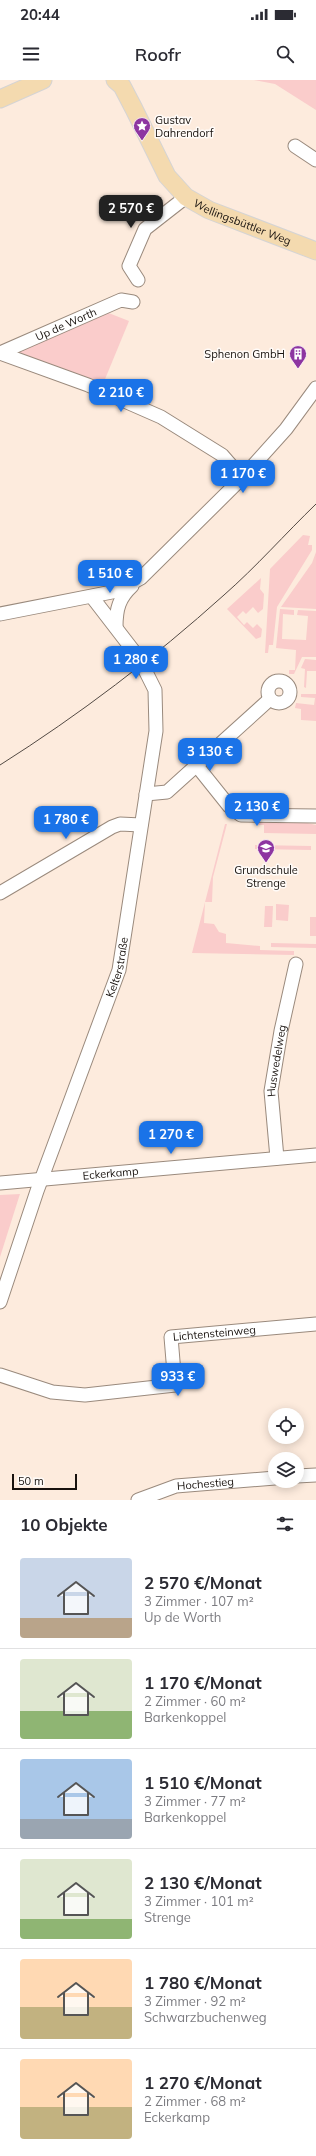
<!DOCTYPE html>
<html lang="de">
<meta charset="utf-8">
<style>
:root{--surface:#fff;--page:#f2f2f3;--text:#2b2b33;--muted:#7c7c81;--line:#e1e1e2;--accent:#1a73e8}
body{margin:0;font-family:Mulish,sans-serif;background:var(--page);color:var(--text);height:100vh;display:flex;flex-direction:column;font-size:15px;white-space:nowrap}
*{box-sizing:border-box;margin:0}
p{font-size:13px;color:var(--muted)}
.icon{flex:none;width:22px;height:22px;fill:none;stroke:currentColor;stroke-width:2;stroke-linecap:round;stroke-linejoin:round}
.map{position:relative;height:1420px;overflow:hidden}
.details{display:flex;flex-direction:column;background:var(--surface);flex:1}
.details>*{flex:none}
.tools{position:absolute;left:268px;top:1328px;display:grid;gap:8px}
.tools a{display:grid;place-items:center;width:36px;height:36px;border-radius:50%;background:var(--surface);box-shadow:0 2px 10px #0003;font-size:20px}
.scale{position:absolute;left:12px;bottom:10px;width:65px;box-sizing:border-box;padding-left:4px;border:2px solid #18120e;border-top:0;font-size:11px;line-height:14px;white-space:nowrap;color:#18120e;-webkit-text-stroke:3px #fffbf8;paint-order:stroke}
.price{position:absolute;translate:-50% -34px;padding:0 9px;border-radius:8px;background:var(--accent);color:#fff;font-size:13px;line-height:26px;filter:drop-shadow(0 1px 2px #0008)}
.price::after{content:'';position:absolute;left:50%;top:24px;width:12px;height:9px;margin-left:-6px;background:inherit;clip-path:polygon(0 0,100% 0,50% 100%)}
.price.active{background:#222;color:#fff}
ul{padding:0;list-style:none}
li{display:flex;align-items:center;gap:12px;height:100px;padding:0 20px}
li+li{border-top:1px solid var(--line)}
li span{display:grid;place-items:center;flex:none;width:112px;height:80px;border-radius:4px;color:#555}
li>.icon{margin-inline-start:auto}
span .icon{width:48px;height:48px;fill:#fffc;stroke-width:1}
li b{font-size:17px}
h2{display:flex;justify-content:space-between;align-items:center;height:48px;padding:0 20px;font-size:17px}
.status{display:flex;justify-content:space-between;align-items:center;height:28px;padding:0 20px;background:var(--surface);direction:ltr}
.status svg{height:11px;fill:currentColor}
header{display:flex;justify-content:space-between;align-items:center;height:52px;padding:0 20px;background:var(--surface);font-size:18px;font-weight:600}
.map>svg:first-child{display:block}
</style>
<div class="status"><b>20:44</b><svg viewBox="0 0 49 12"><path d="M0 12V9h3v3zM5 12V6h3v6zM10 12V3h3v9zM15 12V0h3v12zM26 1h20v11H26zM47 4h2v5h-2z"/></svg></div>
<header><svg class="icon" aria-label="menu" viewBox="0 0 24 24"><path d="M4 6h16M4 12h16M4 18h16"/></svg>Roofr<svg class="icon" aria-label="search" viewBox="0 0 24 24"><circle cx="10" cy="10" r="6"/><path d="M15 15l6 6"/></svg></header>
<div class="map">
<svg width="316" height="1420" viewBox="0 0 316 1420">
<rect width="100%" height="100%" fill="#fdebdd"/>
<g fill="#facccb">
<polygon points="254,0 316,0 316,30 275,4"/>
<polygon points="106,232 129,241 103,304 20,278 17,272"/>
<polygon points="303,455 310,456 308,465 312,465 312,470 277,527 273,565 269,565 268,573 265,573 270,489"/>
<polygon points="316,472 316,529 281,527 312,483"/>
<polygon points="261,498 260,509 264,514 263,529 258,533 253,527 246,534 243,531 237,537 244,545 247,542 253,548 257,544 262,549 261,557 256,559 227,529"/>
<polygon points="280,529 294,530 294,535 283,534 282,559 306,560 308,536 297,535 298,530 316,531 316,577 302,577 294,594 289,594 289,590 295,590 296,570 276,568"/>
<polygon points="305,579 316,580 316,591 307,591 306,608 304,607 305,589 301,588"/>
<polygon points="301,614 316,614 316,641 301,640 301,629 295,628 296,623 314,625 315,618 301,617"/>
<polygon points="257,741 299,741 316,745 316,754 264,753 264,745 257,745"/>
<polygon points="225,744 227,744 213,797 212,822 205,822 204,843 214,844 219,852 226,854 226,863 260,866 260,870 294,871 294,875 192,873"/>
<polygon points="255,765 311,766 311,770 255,769"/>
<polygon points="276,824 289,825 288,841 276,840"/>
<polygon points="265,826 273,826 272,847 264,847"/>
<rect x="310" y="837" width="6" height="19"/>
<polygon points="271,863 316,864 316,868 271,867"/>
<polygon points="20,1114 19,1117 0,1177 0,1115"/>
</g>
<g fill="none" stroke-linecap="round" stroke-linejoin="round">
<g stroke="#9a8a7d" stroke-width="15">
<g id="minor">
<polyline points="295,66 316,80"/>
<polyline points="138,200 129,186 145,149 186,117"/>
<polyline points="0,273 88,305 161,337 222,375 242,398"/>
<path id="s1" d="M0 273 121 220 133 222"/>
<polyline points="0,534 117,511 141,498 242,398 286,349 316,308"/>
<path d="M116 547C116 529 119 518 132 506"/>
<circle cx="279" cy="612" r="11"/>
<polyline points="197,686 229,726 241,735 316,736"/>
<polyline points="146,714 167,712 270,619"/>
<polyline points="0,813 112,747 120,744 141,745"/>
<path id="s2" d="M277 1078 271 1011 281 951 296 884"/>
<path id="s3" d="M0 1103 316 1075"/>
<path id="s4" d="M0 1222 37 1111 119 890 156 651 155 610 139 578 92 517"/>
<path id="s5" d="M0 1295 52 1312 85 1315 175 1305 171 1257 316 1244"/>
<polyline points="297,1396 316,1395"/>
<path id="s6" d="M138 1420 176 1406 275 1398"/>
</g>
</g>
<g stroke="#d5d4d4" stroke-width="19">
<g id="major">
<path id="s7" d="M115 0 122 6 134 29 167 96 186 117 209 130 316 171"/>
<polyline points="0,19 43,0"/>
</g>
</g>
<use href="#minor" stroke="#fff" stroke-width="13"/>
<use href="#major" stroke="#f4daaf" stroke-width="17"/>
<path stroke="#534a44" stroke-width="1" d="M0 685C79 635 154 578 224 515 256 487 285 454 316 424"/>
</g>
<defs>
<g id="sight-pin" transform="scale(0.9)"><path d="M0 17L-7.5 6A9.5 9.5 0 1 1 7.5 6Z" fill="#8d35a1" stroke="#fffbf8"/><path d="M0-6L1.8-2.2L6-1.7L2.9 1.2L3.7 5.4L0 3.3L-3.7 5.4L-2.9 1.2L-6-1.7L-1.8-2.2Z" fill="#fff"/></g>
<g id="building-pin" transform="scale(0.9)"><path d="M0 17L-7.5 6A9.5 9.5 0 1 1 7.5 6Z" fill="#8d35a1" stroke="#fffbf8"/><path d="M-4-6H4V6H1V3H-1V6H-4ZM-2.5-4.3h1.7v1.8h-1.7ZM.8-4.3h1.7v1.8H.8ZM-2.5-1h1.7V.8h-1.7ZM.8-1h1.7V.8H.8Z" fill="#fff"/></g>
<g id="school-pin" transform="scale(0.9)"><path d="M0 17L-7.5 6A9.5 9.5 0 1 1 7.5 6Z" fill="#8d35a1" stroke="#fffbf8"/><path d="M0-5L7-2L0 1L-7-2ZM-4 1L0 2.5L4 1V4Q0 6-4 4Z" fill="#fff"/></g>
</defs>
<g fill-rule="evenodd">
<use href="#sight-pin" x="142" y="46"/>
<use href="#building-pin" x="298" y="274"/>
<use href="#school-pin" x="266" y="768"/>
</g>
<g text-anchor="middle" stroke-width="3" stroke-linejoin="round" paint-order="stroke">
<g font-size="11" fill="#18120e" stroke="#fffbf8" text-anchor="start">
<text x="155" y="44">Gustav<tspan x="155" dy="13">Dahrendorf</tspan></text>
<text x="285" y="278" text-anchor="end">Sphenon GmbH</text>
<text x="266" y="794" text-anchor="middle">Grundschule<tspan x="266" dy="13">Strenge</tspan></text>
</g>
<g font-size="11" fill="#18120e" stroke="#fffbf8">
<text dy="4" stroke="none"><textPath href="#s7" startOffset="200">Wellingsbüttler Weg</textPath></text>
<text dy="4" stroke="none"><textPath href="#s1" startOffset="72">Up de Worth</textPath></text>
<text dy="4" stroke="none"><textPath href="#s4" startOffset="355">Kelterstraße</textPath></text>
<text dy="4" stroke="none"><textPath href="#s2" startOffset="98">Huswedelweg</textPath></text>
<text dy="4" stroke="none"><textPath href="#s3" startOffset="111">Eckerkamp</textPath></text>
<text dy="4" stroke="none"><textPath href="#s5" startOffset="270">Lichtensteinweg</textPath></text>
<text dy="4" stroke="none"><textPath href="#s6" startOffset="70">Hochestieg</textPath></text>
</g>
</g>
</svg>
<div class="tools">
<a><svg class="icon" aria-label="locate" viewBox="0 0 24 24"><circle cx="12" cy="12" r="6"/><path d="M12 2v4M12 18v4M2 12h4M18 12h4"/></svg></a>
<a><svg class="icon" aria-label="layers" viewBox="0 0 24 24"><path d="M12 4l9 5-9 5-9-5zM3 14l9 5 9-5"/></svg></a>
</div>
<div class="scale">50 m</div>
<b class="price active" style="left:131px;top:149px">2 570 €</b>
<b class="price" style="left:121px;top:333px">2 210 €</b>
<b class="price" style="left:243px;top:414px">1 170 €</b>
<b class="price" style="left:110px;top:514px">1 510 €</b>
<b class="price" style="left:136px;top:600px">1 280 €</b>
<b class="price" style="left:210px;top:692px">3 130 €</b>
<b class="price" style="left:257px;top:747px">2 130 €</b>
<b class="price" style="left:66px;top:760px">1 780 €</b>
<b class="price" style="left:171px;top:1075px">1 270 €</b>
<b class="price" style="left:178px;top:1317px">933 €</b>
</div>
<section class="details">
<h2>10 Objekte<svg class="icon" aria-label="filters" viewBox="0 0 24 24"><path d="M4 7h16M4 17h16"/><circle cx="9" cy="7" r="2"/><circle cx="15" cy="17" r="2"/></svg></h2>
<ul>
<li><span style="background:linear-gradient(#c9d6e8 75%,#b9a48a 0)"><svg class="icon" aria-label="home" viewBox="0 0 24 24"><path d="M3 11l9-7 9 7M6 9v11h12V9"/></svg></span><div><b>2 570 €/Monat</b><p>3 Zimmer · 107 m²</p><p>Up de Worth</p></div></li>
<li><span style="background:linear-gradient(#dfe7d0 65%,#8fb573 0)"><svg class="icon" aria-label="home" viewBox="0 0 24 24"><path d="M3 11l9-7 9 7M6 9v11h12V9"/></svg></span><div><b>1 170 €/Monat</b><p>2 Zimmer · 60 m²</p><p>Barkenkoppel</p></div></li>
<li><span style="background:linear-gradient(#a9c7e8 75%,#9aa5b1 0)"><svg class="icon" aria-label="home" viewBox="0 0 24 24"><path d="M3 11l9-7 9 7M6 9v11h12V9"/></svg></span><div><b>1 510 €/Monat</b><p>3 Zimmer · 77 m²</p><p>Barkenkoppel</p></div></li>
<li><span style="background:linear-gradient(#dfe7d0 75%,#8fb573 0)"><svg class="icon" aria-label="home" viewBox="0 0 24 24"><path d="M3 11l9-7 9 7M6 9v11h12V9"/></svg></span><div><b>2 130 €/Monat</b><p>3 Zimmer · 101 m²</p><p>Strenge</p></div></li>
<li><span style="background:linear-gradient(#ffd9b3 60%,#c2b280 0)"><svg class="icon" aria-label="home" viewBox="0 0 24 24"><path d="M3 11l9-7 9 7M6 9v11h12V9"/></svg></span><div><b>1 780 €/Monat</b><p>3 Zimmer · 92 m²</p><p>Schwarzbuchenweg</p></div></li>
<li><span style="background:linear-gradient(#ffd9b3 60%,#c2b280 0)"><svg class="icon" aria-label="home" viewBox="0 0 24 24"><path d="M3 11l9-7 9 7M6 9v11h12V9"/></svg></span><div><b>1 270 €/Monat</b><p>2 Zimmer · 68 m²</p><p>Eckerkamp</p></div></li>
</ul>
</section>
